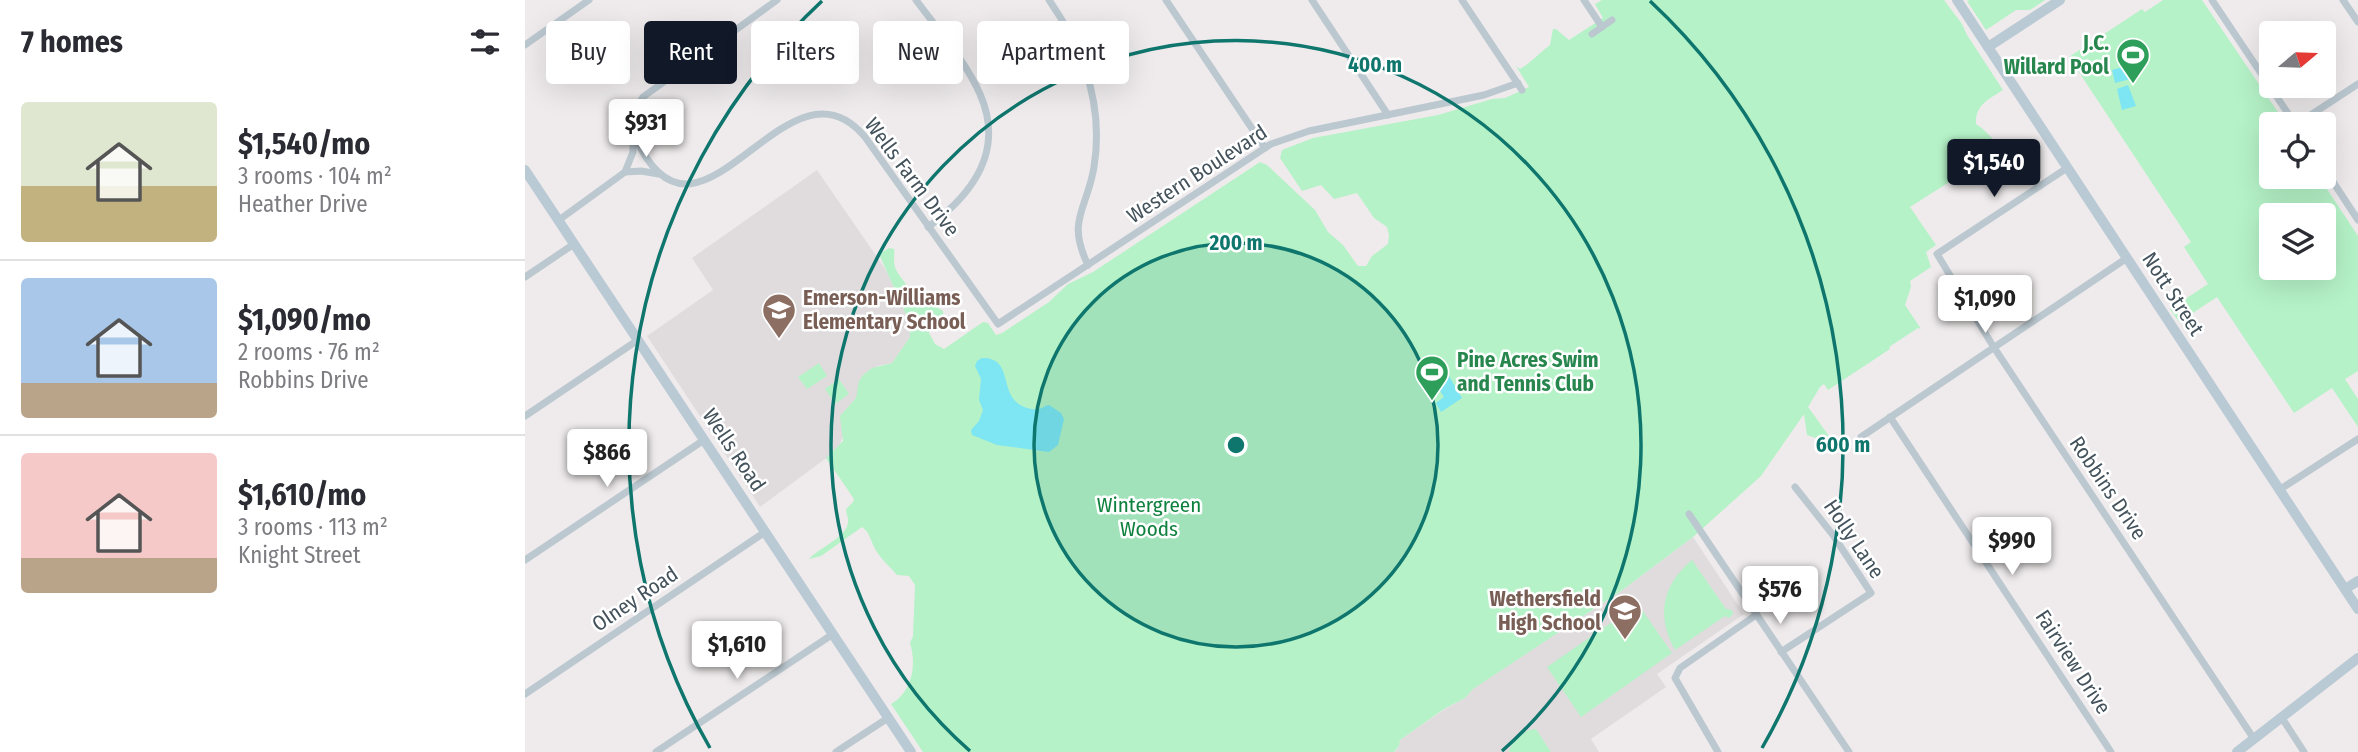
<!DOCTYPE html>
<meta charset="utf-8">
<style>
:root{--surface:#fff;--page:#f7f7f7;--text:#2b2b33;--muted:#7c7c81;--line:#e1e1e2;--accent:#111827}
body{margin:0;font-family:"Fira Sans Condensed",sans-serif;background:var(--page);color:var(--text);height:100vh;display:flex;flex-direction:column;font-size:26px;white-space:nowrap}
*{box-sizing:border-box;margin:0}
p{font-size:23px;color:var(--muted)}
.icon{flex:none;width:38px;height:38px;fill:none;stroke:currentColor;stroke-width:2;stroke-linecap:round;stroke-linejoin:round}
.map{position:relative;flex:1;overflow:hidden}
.details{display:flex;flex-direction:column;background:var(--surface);width:525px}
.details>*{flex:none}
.banner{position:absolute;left:21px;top:21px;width:665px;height:63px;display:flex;gap:14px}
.needle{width:46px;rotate:71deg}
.buttons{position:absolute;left:1734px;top:21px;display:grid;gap:14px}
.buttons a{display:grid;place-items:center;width:77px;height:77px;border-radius:7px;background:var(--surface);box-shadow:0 7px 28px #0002;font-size:35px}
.price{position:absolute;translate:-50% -60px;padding:0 16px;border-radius:7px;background:#fff;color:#222;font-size:23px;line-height:46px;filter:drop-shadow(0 2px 4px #0008)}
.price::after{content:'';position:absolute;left:50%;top:42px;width:21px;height:16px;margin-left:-10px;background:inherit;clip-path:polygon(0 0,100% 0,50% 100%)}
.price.on{background:var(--accent);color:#fff}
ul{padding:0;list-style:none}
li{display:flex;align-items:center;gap:21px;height:175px;padding:0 21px}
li+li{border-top:2px solid var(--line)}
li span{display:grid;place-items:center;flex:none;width:196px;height:140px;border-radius:7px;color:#555}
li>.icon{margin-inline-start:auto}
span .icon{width:84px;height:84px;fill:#fffc;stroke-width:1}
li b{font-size:30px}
h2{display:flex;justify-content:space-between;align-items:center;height:84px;padding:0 21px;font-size:30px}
.chip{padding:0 24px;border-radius:7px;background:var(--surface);box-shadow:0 7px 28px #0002;font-size:24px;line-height:63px}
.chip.on{background:var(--accent);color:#fff}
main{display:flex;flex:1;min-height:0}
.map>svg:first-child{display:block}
</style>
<main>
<section class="details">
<h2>7 homes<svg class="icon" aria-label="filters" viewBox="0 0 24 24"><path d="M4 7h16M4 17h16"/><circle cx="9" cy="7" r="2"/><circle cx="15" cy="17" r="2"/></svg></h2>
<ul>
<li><span style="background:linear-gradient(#dfe7d0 60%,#c2b280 0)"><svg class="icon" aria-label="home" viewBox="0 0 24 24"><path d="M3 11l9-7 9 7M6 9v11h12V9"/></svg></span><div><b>$1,540/mo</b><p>3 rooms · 104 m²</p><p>Heather Drive</p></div></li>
<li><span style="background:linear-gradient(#a9c7e8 75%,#b9a48a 0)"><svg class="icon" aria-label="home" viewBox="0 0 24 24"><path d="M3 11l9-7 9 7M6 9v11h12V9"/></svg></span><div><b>$1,090/mo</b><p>2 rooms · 76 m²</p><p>Robbins Drive</p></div></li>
<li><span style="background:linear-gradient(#f6c9c9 75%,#b9a48a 0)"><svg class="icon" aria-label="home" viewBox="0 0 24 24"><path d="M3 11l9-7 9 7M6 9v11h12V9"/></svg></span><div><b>$1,610/mo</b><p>3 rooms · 113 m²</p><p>Knight Street</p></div></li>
</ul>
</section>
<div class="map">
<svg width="1833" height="752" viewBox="0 0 1833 752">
<rect width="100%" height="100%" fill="#efebec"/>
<g fill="#e0dcde">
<polygon points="292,170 363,273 384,321 385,337 367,363 352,366 331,398 318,413 316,423 319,435 314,446 307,451 304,456 235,507 122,336 188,290 167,258"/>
<polygon points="1168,537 1219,614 1132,674 1141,687 1066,739 1074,752 870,752 874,746 875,740 920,709 940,698 948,689 1010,646 1016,644 1096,591"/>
</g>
<g fill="#b5f2c7" fill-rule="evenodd">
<path d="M1077 0H1419L1437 24 1442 35 1478 90C1464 99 1450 105 1451 124L1458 129 1470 141V153L1385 207 1411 245 1401 252 1406 267 1385 281 1386 287 1380 305 1396 329 1393 328 1364 347 1365 349 1303 390 1299 384 1295 387 1283 407 1304 436 1305 443 1282 435 1279 414 1236 476 1168 537 1096 591 948 689 940 698 919 709 875 740 874 746 869 752H398L366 704C387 692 392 665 385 643L388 636 390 585 384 576 372 575C366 568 357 560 352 552 346 544 346 533 337 527L296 556 284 559C293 548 325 536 323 520 323 517 321 513 321 509L328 502 329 499 301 458 318 441 315 416 331 398 334 381 338 375 347 368 367 363 385 337 384 321 354 254 364 248 369 249C370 255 368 261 370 267 374 279 387 288 393 301L412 307 418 311 419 320 406 326 404 333 410 344 419 349 458 322 463 323 471 335 477 333 524 302 543 284 568 272 735 162 742 165 790 210 803 232 818 245 833 266H841L847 256 863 244 864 235 862 227 849 218 832 193 809 199 796 185 777 191 755 158 757 150 788 138 913 115 967 99 980 98 1004 87 991 66 995 69C1007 62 1014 53 1025 45L1028 29H1031L1044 40 1078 18 1070 4Z"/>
<polygon points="1445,0 1520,0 1505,10 1491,10 1461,30 1442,1"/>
<path d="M1638 0H1677L1761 124H1746V177H1794L1833 236V371L1820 379 1833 399V427L1807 388 1769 413 1692 297 1654 322 1645 309 1683 284 1659 247 1666 242 1544 57 1617 9 1620 12ZM1746 215H1799V268H1746Z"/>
<polygon points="294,363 302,376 282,389 273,377"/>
<polygon points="314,379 324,394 310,404 300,389"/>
<path d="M1167 560 1201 609 1207 610 1208 614 1204 618 1200 616 1150 650C1131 616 1137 585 1167 560Z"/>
<polygon points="1113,604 1147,653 1056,717 1022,667"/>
<path d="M1011 729 1026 752H984C987 739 997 730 1011 729Z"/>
</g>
<g fill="#7ee5f3">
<polygon points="1609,64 1613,77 1590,83 1587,70"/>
<polygon points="1603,85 1611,106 1597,110 1592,89"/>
<path d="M457 358C491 357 471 399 502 408 506 409 511 410 514 409 518 408 521 405 524 405L536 413 539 419 533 445 524 452 472 445 447 435 446 430 454 421 458 410 454 400 456 379 450 366 452 361Z"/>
<polygon points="924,376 937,398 916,412 911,403 919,397 911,385"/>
</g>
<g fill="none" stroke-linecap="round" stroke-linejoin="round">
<g stroke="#bbc8d0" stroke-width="7">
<path d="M391 0C413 30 440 60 455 94 480 151 448 194 403 227"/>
<path d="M524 0C559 50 579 105 569 167 562 210 541 220 563 265"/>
<polyline points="641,0 740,148"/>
<polyline points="787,0 863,115"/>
<polyline points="937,0 997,90"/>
<polyline points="1059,0 1077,27"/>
<polyline points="1687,0 1770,124"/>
<polyline points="1818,0 1833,22"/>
<polyline points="1067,34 1087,20"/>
<polyline points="0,45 64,0"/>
<polyline points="1772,124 1833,84"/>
<path d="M110 137C175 280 261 42 340 137L473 324 746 144 784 131 959 95 993 83"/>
<polyline points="1542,168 1412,254 1468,346 1729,739"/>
<polyline points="1799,168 1833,220"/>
<polyline points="100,172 108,152 108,116 118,97 252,0"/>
<polyline points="34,220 100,172 116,171 134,174"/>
<polyline points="0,277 49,244"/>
<polyline points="0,416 113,340"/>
<polyline points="1365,417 1586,752"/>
<polyline points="1336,437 1602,258"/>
<polyline points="1754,490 1833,439"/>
<polyline points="1164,514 1324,752"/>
<polyline points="0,560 179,440"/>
<polyline points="1256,652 1346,593 1308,535 1270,487"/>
<polyline points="0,694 240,532"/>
<polyline points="1757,718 1779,752"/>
<polyline points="131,752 308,634"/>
<polyline points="311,752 363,718"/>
<polyline points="1193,752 1150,678 1155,668 1231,615"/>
</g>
<g stroke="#bacad5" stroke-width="10">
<polyline points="1432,0 1833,609"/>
<polyline points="1463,47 1535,0"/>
<polyline points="0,170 386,752"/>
<polyline points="1820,589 1833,581"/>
<polyline points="1712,752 1833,658"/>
</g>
</g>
<circle cx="711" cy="445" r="202" fill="#0f766e" fill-opacity=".12"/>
<g fill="none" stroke="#0f766e" stroke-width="3.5">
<circle cx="711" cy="445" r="202"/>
<path d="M445 751A405 405 0 1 1 977 751"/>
<path d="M185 748A607 607 0 0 1 297 1M1125 1A607 607 0 0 1 1237 748"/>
</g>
<defs>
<g id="stadium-pin" transform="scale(1.75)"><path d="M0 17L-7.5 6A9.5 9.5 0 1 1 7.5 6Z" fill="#2e9e5b" stroke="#fff"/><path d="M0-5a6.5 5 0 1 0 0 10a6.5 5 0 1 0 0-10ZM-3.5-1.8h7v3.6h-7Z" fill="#fff"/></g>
<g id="school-pin" transform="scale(1.75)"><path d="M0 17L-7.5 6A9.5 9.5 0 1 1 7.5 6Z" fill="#8d6e63" stroke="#fff"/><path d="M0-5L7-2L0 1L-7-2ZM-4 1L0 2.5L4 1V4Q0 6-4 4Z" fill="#fff"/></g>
</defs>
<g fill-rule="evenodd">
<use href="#stadium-pin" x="1608" y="55"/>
<use href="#school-pin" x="254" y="310"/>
<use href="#stadium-pin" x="907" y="372"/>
<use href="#school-pin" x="1100" y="611"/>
</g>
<g text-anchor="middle" stroke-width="5" stroke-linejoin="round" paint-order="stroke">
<g font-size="21" font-weight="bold" fill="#27864d" stroke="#fff" text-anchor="end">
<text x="1584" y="50">J.C.<tspan x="1584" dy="24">Willard Pool</tspan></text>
<text x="932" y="367" text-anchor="start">Pine Acres Swim<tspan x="932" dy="24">and Tennis Club</tspan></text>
</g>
<g font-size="21" fill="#43525b" stroke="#fff">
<text transform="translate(672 174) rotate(-33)" y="7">Western Boulevard</text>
<text transform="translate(387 177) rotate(53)" y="7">Wells Farm Drive</text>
<text transform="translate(1648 294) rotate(57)" y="7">Nott Street</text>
<text transform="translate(209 450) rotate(56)" y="7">Wells Road</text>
<text transform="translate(1583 488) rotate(56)" y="7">Robbins Drive</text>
<text transform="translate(1329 539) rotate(56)" y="7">Holly Lane</text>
<text transform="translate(110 599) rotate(-34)" y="7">Olney Road</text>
<text transform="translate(1548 662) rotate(57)" y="7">Fairview Drive</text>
</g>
<g font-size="21" font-weight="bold" fill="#785e54" stroke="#fff" text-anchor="start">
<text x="278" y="305">Emerson-Williams<tspan x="278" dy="24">Elementary School</tspan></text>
<text x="1076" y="606" text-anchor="end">Wethersfield<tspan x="1076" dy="24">High School</tspan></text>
</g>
<g font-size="21" fill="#0f813e" stroke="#fff">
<text x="624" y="512">Wintergreen<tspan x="624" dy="24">Woods</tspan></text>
</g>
</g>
<circle cx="711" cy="445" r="10" fill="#0f766e" stroke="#fff" stroke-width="3.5"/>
<g font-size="21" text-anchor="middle" font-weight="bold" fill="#0f766e" stroke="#fff" stroke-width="5" stroke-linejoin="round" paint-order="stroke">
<text x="850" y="72">400 m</text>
<text x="711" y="250">200 m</text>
<text x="1318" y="452">600 m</text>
</g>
</svg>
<div class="buttons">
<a><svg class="needle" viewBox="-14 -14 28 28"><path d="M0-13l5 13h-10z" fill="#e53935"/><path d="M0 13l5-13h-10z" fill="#7c7c81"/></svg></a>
<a><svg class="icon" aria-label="locate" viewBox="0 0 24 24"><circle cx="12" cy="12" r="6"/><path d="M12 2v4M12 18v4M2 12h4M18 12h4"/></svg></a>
<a><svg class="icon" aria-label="layers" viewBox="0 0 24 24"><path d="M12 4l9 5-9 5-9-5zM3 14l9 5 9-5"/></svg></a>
</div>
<b class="price" style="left:121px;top:159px">$931</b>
<b class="price on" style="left:1469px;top:199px">$1,540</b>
<b class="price" style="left:1460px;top:335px">$1,090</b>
<b class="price" style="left:82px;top:489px">$866</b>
<b class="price" style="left:1487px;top:577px">$990</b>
<b class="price" style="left:1255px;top:626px">$576</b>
<b class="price" style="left:212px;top:681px">$1,610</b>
<div class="banner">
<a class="chip">Buy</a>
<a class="chip on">Rent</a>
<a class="chip">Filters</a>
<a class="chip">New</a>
<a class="chip">Apartment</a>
</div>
</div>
</main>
